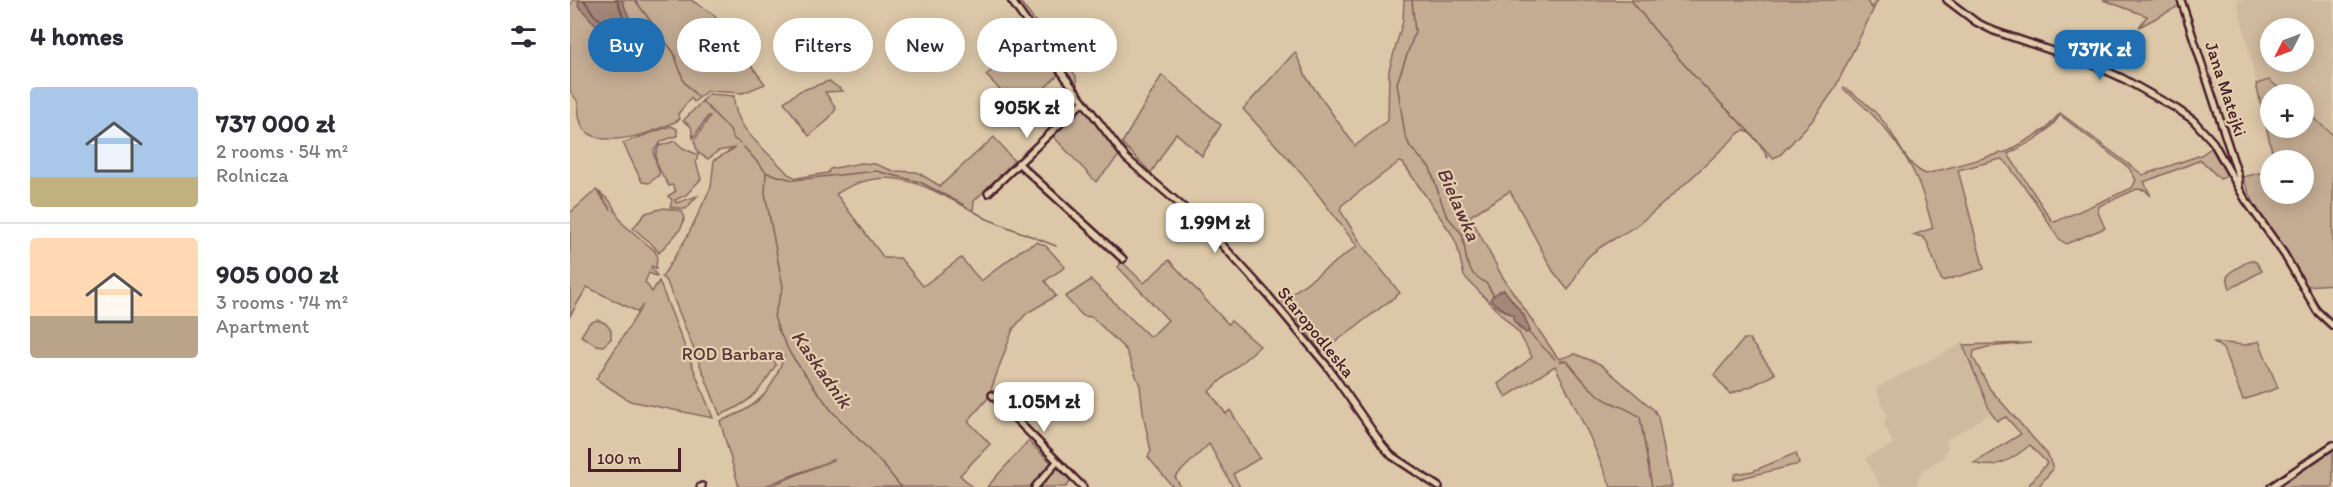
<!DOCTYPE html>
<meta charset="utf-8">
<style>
:root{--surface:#fff;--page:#f7f7f7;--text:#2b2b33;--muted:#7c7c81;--line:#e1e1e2;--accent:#1f6fb2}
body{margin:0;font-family:Itim,sans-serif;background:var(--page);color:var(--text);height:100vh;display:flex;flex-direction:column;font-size:22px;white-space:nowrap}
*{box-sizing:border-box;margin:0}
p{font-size:20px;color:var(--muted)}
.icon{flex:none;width:33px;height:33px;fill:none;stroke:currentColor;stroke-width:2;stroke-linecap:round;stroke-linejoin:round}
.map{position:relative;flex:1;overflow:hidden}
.side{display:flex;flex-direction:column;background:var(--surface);width:570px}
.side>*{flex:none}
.banner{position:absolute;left:18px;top:18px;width:570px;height:54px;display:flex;gap:12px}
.needle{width:39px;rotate:228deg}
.buttons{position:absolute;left:1690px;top:18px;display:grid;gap:12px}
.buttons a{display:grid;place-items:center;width:54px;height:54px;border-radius:50%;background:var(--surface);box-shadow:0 3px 15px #0003;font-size:30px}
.scale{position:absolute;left:18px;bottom:15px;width:93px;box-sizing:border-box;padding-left:6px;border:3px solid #4a1f2b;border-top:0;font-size:16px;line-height:21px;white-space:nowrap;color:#4a1f2b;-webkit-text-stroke:4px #e2cfad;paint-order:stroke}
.price{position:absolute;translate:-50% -51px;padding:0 14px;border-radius:12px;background:#fff;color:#222;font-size:20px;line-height:39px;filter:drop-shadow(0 2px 3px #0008)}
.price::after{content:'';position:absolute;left:50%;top:36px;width:18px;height:14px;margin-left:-9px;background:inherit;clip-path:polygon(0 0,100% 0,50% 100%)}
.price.on{background:var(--accent);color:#fff}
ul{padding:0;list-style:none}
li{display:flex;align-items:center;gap:18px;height:150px;padding:0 30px}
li+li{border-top:2px solid var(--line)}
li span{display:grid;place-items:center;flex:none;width:168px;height:120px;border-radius:6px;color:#555}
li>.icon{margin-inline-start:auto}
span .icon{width:72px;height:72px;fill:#fffc;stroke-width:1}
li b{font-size:26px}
h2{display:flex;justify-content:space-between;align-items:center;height:72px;padding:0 30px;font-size:26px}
.pill{padding:0 21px;border-radius:27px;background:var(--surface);box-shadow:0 3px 15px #0003;font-size:21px;line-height:54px}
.pill.on{background:var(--accent);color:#fff}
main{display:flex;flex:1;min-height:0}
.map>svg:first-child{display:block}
</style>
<main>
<section class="side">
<h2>4 homes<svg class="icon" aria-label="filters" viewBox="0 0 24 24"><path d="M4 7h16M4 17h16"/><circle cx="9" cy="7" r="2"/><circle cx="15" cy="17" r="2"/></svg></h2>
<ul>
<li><span style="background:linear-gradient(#a9c7e8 75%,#c2b280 0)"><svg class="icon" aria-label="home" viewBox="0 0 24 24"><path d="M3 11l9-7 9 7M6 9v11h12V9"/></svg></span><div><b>737 000 zł</b><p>2 rooms · 54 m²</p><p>Rolnicza</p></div></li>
<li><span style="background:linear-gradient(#ffd9b3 65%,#b9a48a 0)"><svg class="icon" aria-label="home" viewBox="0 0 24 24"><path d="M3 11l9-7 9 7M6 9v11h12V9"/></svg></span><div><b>905 000 zł</b><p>3 rooms · 74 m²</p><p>Apartment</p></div></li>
</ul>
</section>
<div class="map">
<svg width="1763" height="487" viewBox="0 0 1763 487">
<rect width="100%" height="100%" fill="#dcc8a8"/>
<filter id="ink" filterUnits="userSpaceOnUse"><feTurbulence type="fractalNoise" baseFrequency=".0167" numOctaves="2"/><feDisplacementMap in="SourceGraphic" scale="12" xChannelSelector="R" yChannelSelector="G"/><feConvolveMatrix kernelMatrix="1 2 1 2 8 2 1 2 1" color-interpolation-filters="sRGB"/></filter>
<g filter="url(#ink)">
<g fill="#d0ba9e" fill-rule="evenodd">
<path d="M1667 0H1763V187L1734 160H1704ZM1701 28H1734V62H1701ZM1701 94H1734V128H1701Z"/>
<polygon points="1391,344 1421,413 1375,441 1378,447 1373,458 1353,470 1348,478 1347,487 1311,487 1295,458 1323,444 1314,424 1316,414 1306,388"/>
</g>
<g fill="#c4ac93" stroke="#87665f" stroke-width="1.5" fill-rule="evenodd">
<path d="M3 0H121L143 14 195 84 173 93 137 91 124 102 121 98 108 114 110 119C90 131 34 151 15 130 8 122 9 112 8 103 7 99 2 95 0 91V6Z"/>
<polygon points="444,0 449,0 506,76 507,86"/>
<path d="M834 0H1296L1302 8 1304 0H1308L1264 90 1242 121 1210 155 1203 158 1181 134 1174 130 1169 133C1136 164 1105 195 1070 223 1054 235 1034 242 1019 256 1008 266 1007 279 998 290L983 271 940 191 900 216 932 276 985 354 989 359 1005 354 1030 364 1084 410 1088 417 1101 487H1041L1020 437 985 366 936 397 928 384 962 357 949 333 894 276 887 245 881 233 833 163 829 162 772 205 770 210 792 245 830 293 752 352 712 301 787 246 734 176 673 109 725 52 737 78 785 146 818 120 819 70 833 21ZM934 290 954 315 960 331 951 330 944 321V316L924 305 929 291Z"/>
<polygon points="1533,0 1609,0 1611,5 1569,27 1577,16"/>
<polygon points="462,38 488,75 454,108 442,92 432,92 416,75"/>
<polygon points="592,75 651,125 632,156 606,133 581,173 552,143"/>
<path d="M1699 80 1716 94H1701V128H1734V110L1763 135V284L1736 286C1716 249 1686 217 1673 177L1701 170V194H1734V160H1704L1686 84Z"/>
<polygon points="259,81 273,91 255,92 266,109 257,121 239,136 214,102 230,91"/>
<path d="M1274 87C1288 97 1302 107 1313 121 1327 137 1335 166 1356 174L1439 151 1476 129 1490 113 1573 175 1631 155 1641 148 1656 174 1655 177 1650 179 1631 160 1574 182 1581 196 1575 190 1567 189 1529 206 1528 212 1535 228 1496 244 1488 238 1465 201 1435 161 1431 159 1388 170 1414 269 1372 281 1357 242 1353 237 1343 235 1363 228C1358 212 1354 194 1347 179 1332 145 1303 111 1273 89ZM1490 115 1559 168 1566 180 1562 188 1485 222 1482 221 1438 154C1459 143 1477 135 1490 115Z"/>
<path d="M139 94 164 96C163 130 198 150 218 174L226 178 258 173 260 169 291 163 305 164 323 171 347 172 370 186 424 137 444 161 404 201 403 211C355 186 318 161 266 194L314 258H330L353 286 391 258 411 281 450 251 467 242 476 246 495 267 475 281 486 296 457 313 443 329 418 398 398 421 420 444 390 475 402 487H198L265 459 192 487H169L150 421C186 409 202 393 214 356L204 360 206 365C189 392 181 403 150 415L97 282 92 277 117 237 141 187 144 160 165 148 148 151 138 159 128 153 124 141 140 116H138L123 138 121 126 113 121Z"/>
<polygon points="512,105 549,156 526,182 481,134"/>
<path d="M101 126 107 129V136L92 141 84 150C83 159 90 168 89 175L79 183 72 182 53 143Z"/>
<path d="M105 141 113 148 128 155 126 162 131 179 116 195 105 200 106 203 127 196 116 209 100 207 102 200 98 196 106 191 102 185 99 186C92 174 80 159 89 146Z"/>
<polygon points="26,190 41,210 28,191 40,201 52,223 84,250 87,255 86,269 82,266 81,268 88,277 79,273 75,282 82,292 89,281 143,418 60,401 26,379 73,305 68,312 17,287 0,316 0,213"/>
<path d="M94 208 112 211C121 227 97 241 89 253L82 244 63 228 76 213Z"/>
<polygon points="599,260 658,324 661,321 690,346 639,391 656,414 660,410 690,458 663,474 670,487 663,487 639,444 605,477 611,487 603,487 578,457 581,451 574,419 570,386 556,350 522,317 513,316 495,297 521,280 579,336 583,335 598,320 548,267 552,262 574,283"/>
<polygon points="1680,260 1686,262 1692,271 1660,289 1657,277 1662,271"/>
<polygon points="27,320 35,323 41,330 41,339 33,346 26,345 11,336 19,323"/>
<polygon points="1174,339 1179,339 1205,374 1182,386 1160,394 1144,375"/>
<polygon points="1689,341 1708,388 1673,400 1653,349 1644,342 1676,345"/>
<path d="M1461 343 1417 347 1404 351 1403 357 1420 389 1478 455 1483 469 1468 487H1457L1477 463 1460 445C1444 458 1425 471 1404 463L1451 434 1436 417 1427 421 1421 413 1393 345Z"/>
<polygon points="458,441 501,481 496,487 417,487"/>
<polygon points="1763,449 1763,487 1709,487"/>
<polygon points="1226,453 1229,464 1163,480 1165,474 1183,471"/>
</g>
<g fill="#a38778" stroke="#7f5d59" stroke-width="1.5">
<path d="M52 0 59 17C44 50 21 21 8 5L9 0Z"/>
<polygon points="934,290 954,316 960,331 956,333 944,321 944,316 920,300 923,295"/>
</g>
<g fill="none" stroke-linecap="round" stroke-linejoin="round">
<polyline stroke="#6e494a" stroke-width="1.5" points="14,0 25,16 39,26 49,22 53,17 47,0"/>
<g stroke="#7f5d59" stroke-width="1.5">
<polyline points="65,0 104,53 114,82 128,97"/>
<polyline points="842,0 845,32 827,83 835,135 840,147 860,168 876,215 892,234 897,262 903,274 917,284 924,296"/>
<path d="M1061 0C1087 34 1116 68 1146 99 1163 115 1187 137 1198 158"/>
<polyline points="132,101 159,129 164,139 170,143"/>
<polyline points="174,147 196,172 195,193 213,287 204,316 208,329 221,355 261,410 315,467 331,487"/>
<polyline points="197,173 223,180 306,171 350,182 394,205"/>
<polyline points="405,212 417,219 486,246"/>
<polyline points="958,332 985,359"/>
<path d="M990 361H997C1011 377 1020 392 1040 402 1051 407 1061 410 1070 417L1082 487"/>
</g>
<g stroke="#4a1f2b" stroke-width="10">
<g id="minor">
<polyline points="441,0 495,77 556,158 635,226 697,294 757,366 813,446 822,456 869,487"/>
<polyline points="1377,0 1406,22 1424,31 1521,64 1552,78 1607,109 1623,120 1643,142 1675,199 1714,254 1747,311 1763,326"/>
<polyline points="1611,0 1668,175 1669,187"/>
<polyline points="448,163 553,259"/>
<polyline points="418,193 513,102"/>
<polyline points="422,395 513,487"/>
<polyline points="130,487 132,486"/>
<polyline points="465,487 487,462"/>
<polyline points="1701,487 1763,445"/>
</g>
</g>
<use href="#minor" stroke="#e2cfad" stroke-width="5"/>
</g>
</g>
<g text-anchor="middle" stroke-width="4.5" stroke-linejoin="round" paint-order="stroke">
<g font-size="18" fill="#4a1f2b" stroke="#e2cfad">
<text transform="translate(1656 89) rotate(72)" y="6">Jana Matejki</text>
<text transform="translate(746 332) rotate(51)" y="6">Staropodleska</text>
</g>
<g font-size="18" fill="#5c343b" stroke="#e2cfad">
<text x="163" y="360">ROD Barbara</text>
</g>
<g font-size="20" font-style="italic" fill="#5c343a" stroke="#e2cfad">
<text transform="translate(889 204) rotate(66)" y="7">Bielawka</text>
<text transform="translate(252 369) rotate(55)" y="7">Kaskadnik</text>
</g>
</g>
</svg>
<div class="buttons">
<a><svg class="needle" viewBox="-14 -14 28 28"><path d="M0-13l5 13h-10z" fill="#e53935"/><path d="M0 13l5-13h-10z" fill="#7c7c81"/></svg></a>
<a>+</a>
<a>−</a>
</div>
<div class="scale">100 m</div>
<b class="price on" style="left:1530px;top:81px">737K zł</b>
<b class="price" style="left:457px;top:139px">905K zł</b>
<b class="price" style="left:645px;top:254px">1.99M zł</b>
<b class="price" style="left:474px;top:433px">1.05M zł</b>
<div class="banner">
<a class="pill on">Buy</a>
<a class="pill">Rent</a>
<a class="pill">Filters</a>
<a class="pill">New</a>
<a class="pill">Apartment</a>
</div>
</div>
</main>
